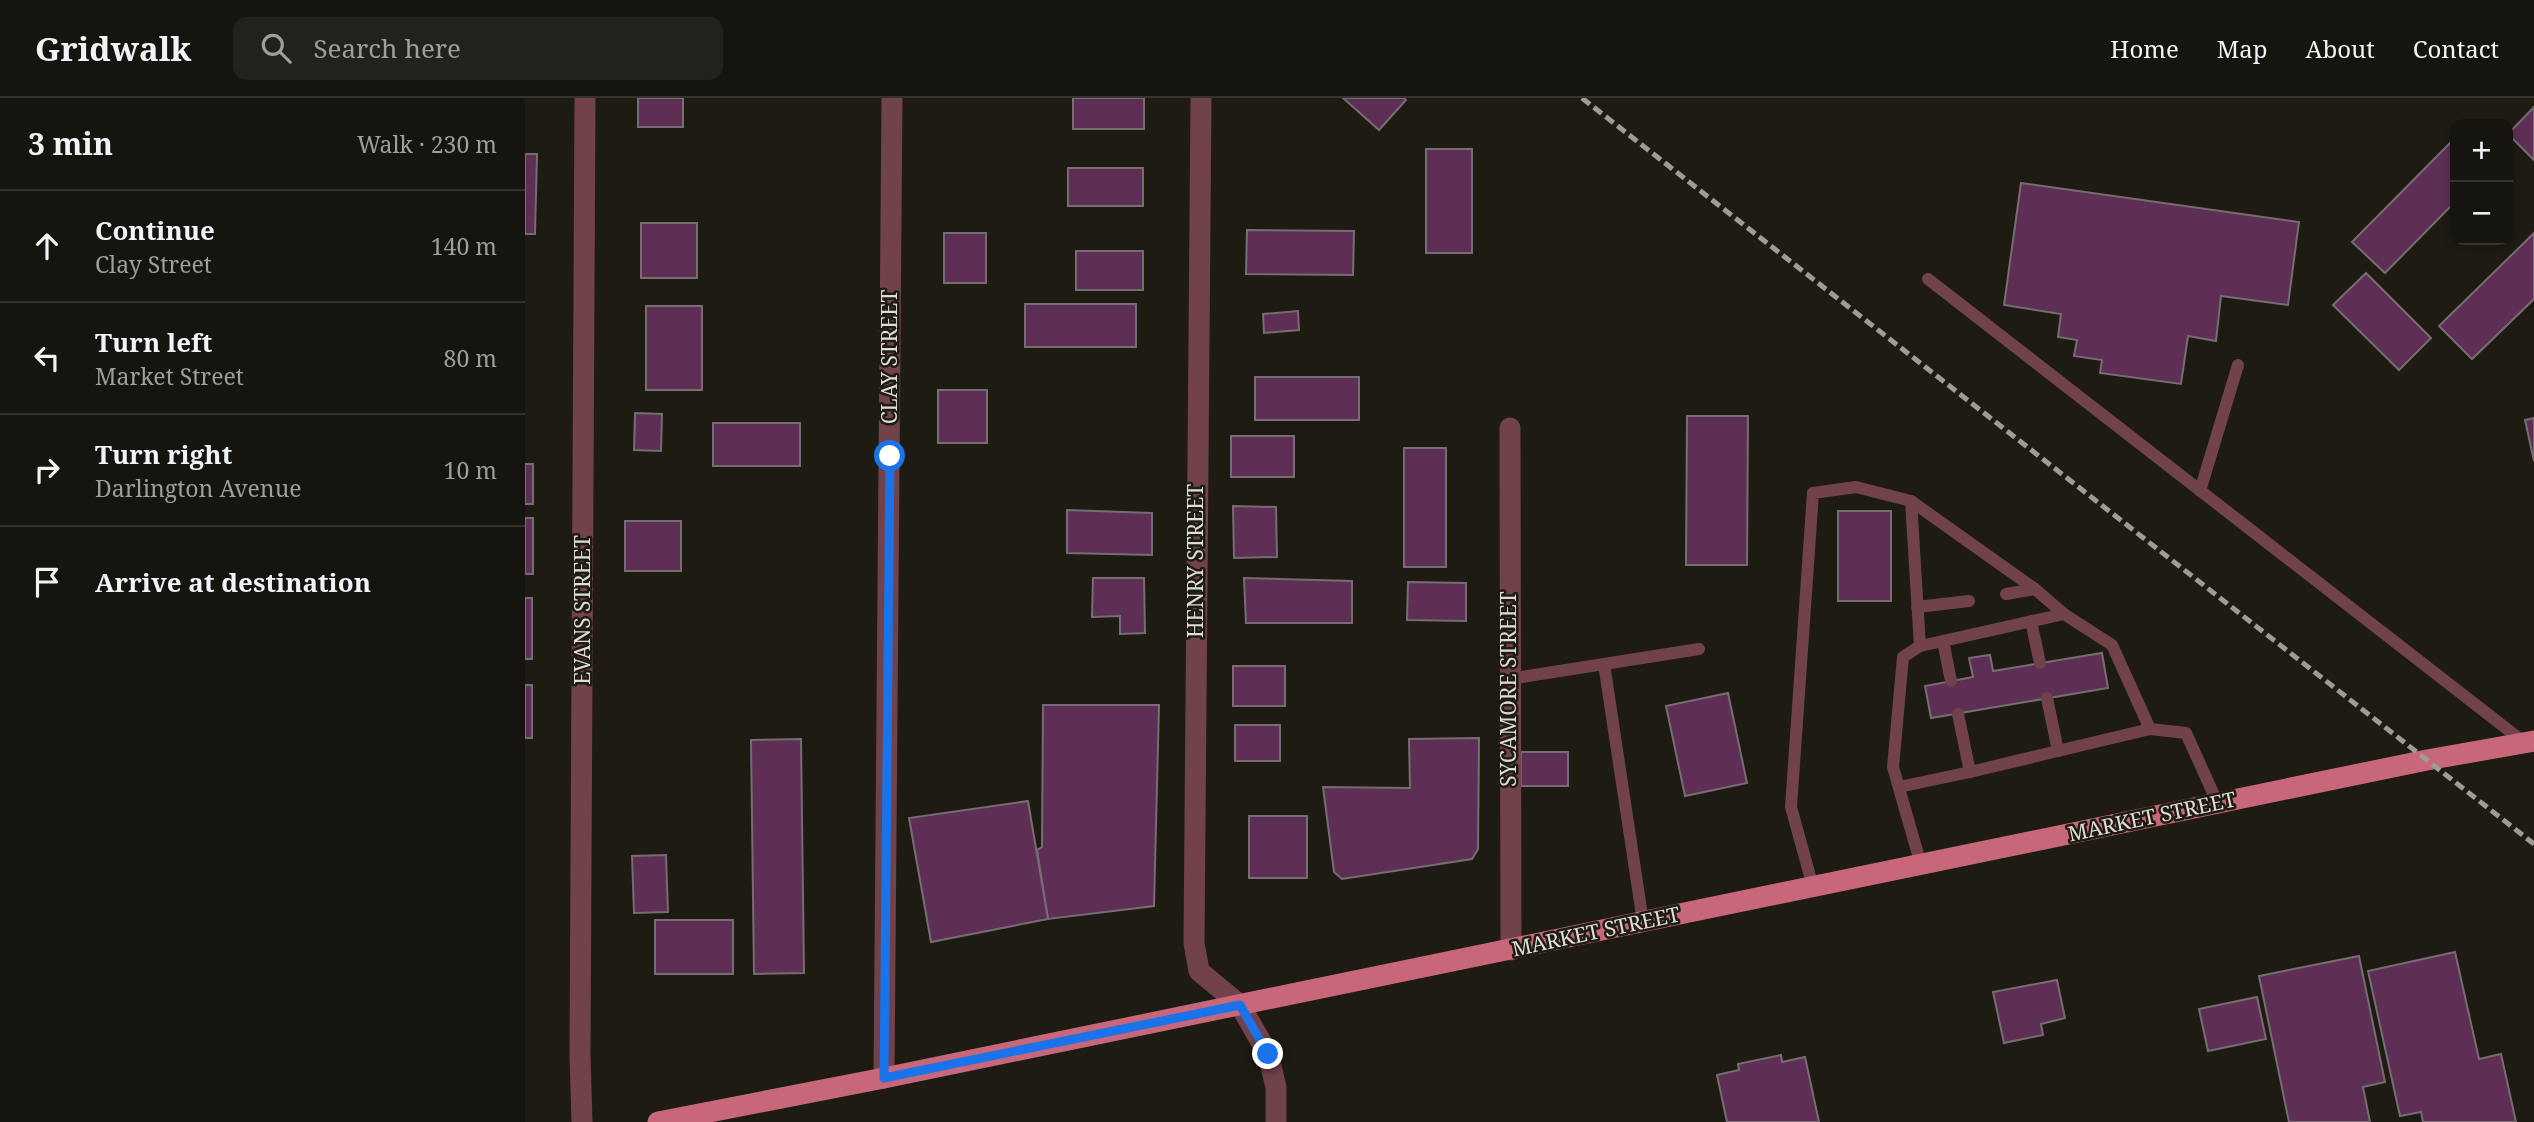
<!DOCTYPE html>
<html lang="en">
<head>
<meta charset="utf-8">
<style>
  :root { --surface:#16140e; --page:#23211c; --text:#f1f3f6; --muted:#9e9e9e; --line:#35332e }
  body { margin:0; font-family:"Noto Serif",serif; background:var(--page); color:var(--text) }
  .controls { position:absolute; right:21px; top:21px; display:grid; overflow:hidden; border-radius:14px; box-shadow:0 4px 10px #0003 }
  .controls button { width:63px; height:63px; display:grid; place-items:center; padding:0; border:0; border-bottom:2px solid var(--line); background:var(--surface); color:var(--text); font:35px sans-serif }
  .stop { position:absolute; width:21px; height:21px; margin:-16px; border:5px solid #1a73e8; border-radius:50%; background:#fff }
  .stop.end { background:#1a73e8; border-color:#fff; box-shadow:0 2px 7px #0008 }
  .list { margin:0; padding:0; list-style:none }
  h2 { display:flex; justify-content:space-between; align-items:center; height:91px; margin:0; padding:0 28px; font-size:30px }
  h2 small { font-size:23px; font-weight:400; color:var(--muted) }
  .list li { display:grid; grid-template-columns:46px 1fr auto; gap:21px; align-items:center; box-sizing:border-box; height:112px; padding:0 28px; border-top:2px solid var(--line) }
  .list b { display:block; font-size:26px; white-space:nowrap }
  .list p { margin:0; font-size:23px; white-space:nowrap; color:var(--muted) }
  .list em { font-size:23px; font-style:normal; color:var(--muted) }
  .icon { flex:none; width:38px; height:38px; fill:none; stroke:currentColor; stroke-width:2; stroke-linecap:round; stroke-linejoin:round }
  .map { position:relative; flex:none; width:2009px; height:1024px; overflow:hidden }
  header { display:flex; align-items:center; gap:42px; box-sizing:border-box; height:98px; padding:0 35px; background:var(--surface); border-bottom:2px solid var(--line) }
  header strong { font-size:33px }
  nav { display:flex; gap:38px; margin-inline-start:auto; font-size:24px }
  .search { width:490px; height:63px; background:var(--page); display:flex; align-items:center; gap:18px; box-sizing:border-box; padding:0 24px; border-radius:14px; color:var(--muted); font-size:26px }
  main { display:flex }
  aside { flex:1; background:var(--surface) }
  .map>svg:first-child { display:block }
</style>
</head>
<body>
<header>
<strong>Gridwalk</strong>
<div class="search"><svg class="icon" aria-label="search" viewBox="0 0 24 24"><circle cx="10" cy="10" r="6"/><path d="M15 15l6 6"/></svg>Search here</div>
<nav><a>Home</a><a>Map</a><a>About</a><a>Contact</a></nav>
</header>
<main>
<aside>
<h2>3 min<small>Walk · 230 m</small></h2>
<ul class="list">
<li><svg class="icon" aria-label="ahead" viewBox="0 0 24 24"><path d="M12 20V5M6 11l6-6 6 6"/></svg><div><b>Continue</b><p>Clay Street</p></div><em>140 m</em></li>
<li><svg class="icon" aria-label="left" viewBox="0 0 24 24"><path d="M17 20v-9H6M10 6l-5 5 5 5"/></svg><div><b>Turn left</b><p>Market Street</p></div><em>80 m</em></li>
<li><svg class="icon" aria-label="right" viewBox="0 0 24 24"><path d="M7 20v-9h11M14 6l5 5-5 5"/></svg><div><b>Turn right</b><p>Darlington Avenue</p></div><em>10 m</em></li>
<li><svg class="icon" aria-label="arrive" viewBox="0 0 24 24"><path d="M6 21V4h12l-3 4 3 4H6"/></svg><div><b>Arrive at destination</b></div></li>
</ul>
</aside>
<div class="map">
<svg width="2009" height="1024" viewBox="0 0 2009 1024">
  <rect width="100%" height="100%" fill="#1e1b12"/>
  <g fill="#5e2e54" stroke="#766c73" stroke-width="2">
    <rect x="113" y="0" width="45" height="29"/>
    <rect x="548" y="0" width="71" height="31"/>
    <path d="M 818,0 L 879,0 L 881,2 L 854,32 Z"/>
    <path d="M 2009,9 L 2009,62 L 1983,36 Z"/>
    <path d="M 1930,40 L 1930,104 L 1860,175 L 1827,144 Z"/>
    <rect x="901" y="51" width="46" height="104"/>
    <path d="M 0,56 L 12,56 L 10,136 L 0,136 Z"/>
    <rect x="543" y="70" width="75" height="38"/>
    <path d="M 1496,85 L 1774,124 L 1763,207 L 1696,198 L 1691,243 L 1663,238 L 1656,286 L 1575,275 L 1577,262 L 1549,258 L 1552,242 L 1533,239 L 1536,216 L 1479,207 Z"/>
    <rect x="116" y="125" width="56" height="55"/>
    <path d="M 722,132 L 829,133 L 828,177 L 721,176 Z"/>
    <rect x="419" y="135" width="42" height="50"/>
    <path d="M 2009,135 L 2009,201 L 1947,261 L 1914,228 Z"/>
    <rect x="551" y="153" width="67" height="39"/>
    <path d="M 1841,175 L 1906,240 L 1874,272 L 1808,207 Z"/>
    <rect x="500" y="206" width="111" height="43"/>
    <rect x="121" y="208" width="56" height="84"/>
    <path d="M 773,213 L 774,232 L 739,235 L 738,216 Z"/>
    <rect x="730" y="279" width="104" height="43"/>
    <rect x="413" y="292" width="49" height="53"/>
    <path d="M 110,315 L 137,316 L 136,353 L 109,352 Z"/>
    <path d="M 1162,318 L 1223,318 L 1222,467 L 1161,467 Z"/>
    <path d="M 2009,320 L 2009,363 L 2000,322 Z"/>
    <rect x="188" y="325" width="87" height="43"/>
    <rect x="706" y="338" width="63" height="41"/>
    <rect x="879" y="350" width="42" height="119"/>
    <rect x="0" y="366" width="8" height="40"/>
    <path d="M 708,408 L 751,409 L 752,459 L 709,460 Z"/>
    <path d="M 542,412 L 627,415 L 627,457 L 542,455 Z"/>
    <rect x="1313" y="413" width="53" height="90"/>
    <rect x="0" y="420" width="8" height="56"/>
    <rect x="100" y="423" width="56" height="50"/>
    <path d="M 568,480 L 619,480 L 620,535 L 595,536 L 595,518 L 567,519 Z"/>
    <path d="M 719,480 L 827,483 L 827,525 L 721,525 Z"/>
    <path d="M 883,484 L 941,485 L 941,523 L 882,522 Z"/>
    <rect x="0" y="500" width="7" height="61"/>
    <path d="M 1577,555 L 1583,590 L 1406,620 L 1400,588 L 1448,579 L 1444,560 L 1465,557 L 1468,573 Z"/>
    <rect x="708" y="568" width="52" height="40"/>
    <rect x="0" y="587" width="7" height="53"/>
    <path d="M 1203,595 L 1222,685 L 1160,698 L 1141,608 Z"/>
    <path d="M 518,607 L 634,607 L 629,808 L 523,821 L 512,752 L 517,749 Z"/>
    <rect x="710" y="627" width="45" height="36"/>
    <path d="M 954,640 L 953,751 L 947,761 L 817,781 L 809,774 L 798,689 L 885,690 L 884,641 Z"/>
    <path d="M 276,641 L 279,875 L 229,876 L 226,642 Z"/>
    <rect x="996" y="654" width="47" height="34"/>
    <path d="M 503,703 L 523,821 L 406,844 L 384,720 Z"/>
    <rect x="724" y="718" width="58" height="62"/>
    <path d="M 141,757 L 143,814 L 109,815 L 107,758 Z"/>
    <rect x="130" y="822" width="78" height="54"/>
    <path d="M 1930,854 L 1954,961 L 1976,956 L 1991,1024 L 1898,1024 L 1896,1014 L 1875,1018 L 1843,873 Z"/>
    <path d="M 1834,858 L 1860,984 L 1838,989 L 1845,1024 L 1764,1024 L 1734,878 Z"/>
    <path d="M 1532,882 L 1540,920 L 1516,926 L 1518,937 L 1479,945 L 1468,894 Z"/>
    <path d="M 1732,899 L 1741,941 L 1683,953 L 1674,911 Z"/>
    <path d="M 1256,957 L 1257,964 L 1280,959 L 1294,1024 L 1202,1024 L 1192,977 L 1214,972 L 1213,966 Z"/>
  </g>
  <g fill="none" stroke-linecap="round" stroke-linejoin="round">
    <g stroke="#72424b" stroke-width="12">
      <path d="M 1403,181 L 2000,645"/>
      <path d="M 1675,393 L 1713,267"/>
      <path d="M 1386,403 L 1395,548"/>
      <path d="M 1481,496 L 1510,491"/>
      <path d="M 1392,509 L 1444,503"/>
      <path d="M 1506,523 L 1515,565"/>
      <path d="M 1079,566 L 1118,824"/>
      <path d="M 984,581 L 1174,551"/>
      <path d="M 1426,583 L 1418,543 L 1539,516"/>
      <path d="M 1522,600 L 1533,653"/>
      <path d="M 1433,616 L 1445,674 L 1625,631"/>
      <path d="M 1374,689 L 1445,674"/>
      <path d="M 1396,767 L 1368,669 L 1378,559 L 1395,548 L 1418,543"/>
      <path d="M 1288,789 L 1266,709 L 1288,395 L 1331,389 L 1386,403 L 1510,491 L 1539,516 L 1587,547 L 1625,631 L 1661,635 L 1693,706"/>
    </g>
    <g stroke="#72424b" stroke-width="21">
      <path d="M 676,0 L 669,845 L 674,873 L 715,907 L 743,956 L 751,989 L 751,1024"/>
      <path d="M 985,330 L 986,852"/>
      <path d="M 359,980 L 367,0"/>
      <path d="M 57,1024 L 55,957 L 60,0"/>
    </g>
    <path stroke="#c9677a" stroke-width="21" d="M 133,1024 L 359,980 L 1902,662 L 2009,643"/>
    <path stroke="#9e9c95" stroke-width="5" stroke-dasharray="10 5" stroke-linecap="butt" d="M 1057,0 L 2009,746"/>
  </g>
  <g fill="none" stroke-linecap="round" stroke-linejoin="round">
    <path stroke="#1a73e8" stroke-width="9" d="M 365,358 L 359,980 L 715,907 L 743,956"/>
  </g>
  <g text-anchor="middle" stroke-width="5" stroke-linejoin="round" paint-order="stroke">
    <g font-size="21" fill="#dedcd6" stroke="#1e1b12">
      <text transform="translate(365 259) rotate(-90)" y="7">CLAY STREET</text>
      <text transform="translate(671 463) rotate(-90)" y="7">HENRY STREET</text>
      <text transform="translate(58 512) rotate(-90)" y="7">EVANS STREET</text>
      <text transform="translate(984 591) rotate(-90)" y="7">SYCAMORE STREET</text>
      <text transform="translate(1627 719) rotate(-12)" y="7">MARKET STREET</text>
      <text transform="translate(1071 834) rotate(-12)" y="7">MARKET STREET</text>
    </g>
  </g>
</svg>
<div class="controls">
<button>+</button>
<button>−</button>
</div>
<div class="stop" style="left:365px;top:358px"></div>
<div class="stop end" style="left:743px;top:956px"></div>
</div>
</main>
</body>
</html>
